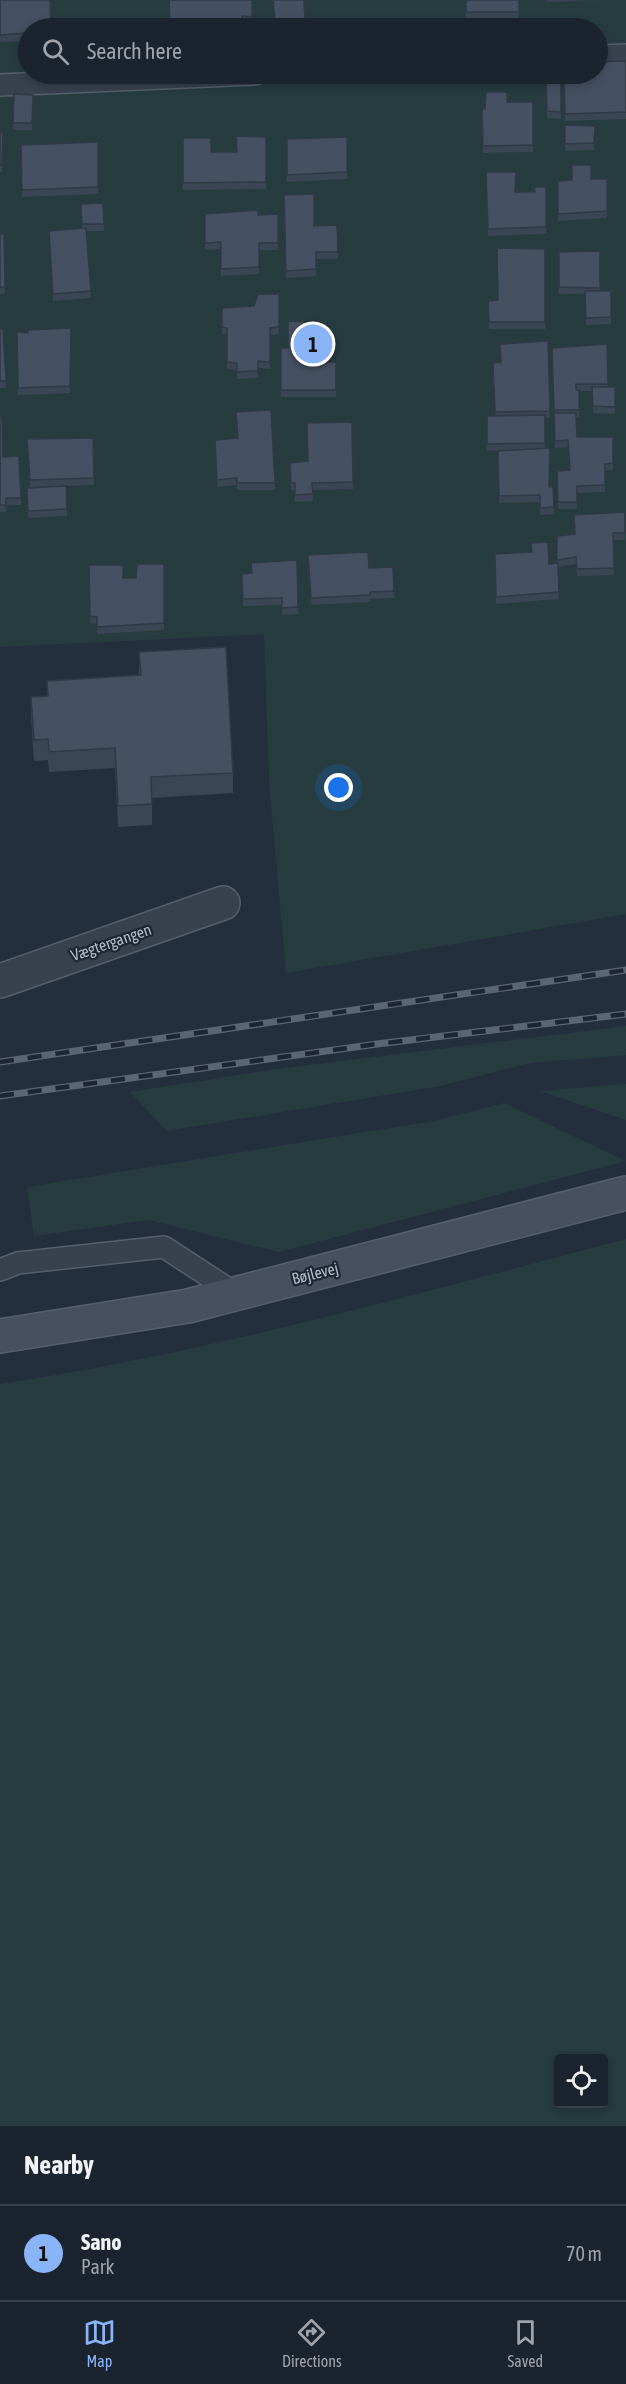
<!DOCTYPE html>
<html lang="en">
<head>
<meta charset="utf-8">
<style>
  :root { --surface:#1b232e; --page:#242b36; --text:#f1f3f6; --muted:#a0a4aa; --line:#39404a; --accent:#8ab4f8 }
  body { margin:0; font-family:"Asap Condensed",sans-serif; background:var(--page); color:var(--text) }
  .controls { position:absolute; right:18px; bottom:18px; display:grid; overflow:hidden; border-radius:6px; box-shadow:0 3px 9px #0003 }
  .controls button { width:54px; height:54px; display:grid; place-items:center; padding:0; border:0; border-bottom:2px solid var(--line); background:var(--surface); color:var(--text); font:30px sans-serif }
  .you { position:absolute; left:339px; top:788px; width:21px; height:21px; margin:-15px; border:4px solid #fff; border-radius:50%; background:#1a73e8; box-shadow:0 0 0 9px #1a73e833 }
  .badge { display:grid; place-items:center; width:39px; height:39px; border-radius:50%; background:var(--accent); color:#111; font-size:20px; font-weight:700 }
  .pin { position:absolute; translate:-50% -50%; border:3px solid #fff; box-shadow:0 2px 6px #0006 }
  .list { margin:0; padding:0; list-style:none }
  h2 { display:flex; justify-content:space-between; align-items:center; height:78px; margin:0; padding:0 24px; font-size:26px }
  h2 small { font-size:20px; font-weight:400; color:var(--muted) }
  .list li { display:grid; grid-template-columns:39px 1fr auto; gap:18px; align-items:center; box-sizing:border-box; height:96px; padding:0 24px; border-top:2px solid var(--line) }
  .list b { display:block; font-size:22px; white-space:nowrap }
  .list p { margin:0; font-size:20px; white-space:nowrap; color:var(--muted) }
  .list em { font-size:20px; font-style:normal; color:var(--muted) }
  .icon { flex:none; width:33px; height:33px; fill:none; stroke:currentColor; stroke-width:2; stroke-linecap:round; stroke-linejoin:round }
  .map { position:relative; flex:none; width:626px; height:2126px; overflow:hidden }
  .search { position:absolute; background:var(--surface); box-shadow:0 3px 9px #0003; left:18px; right:18px; top:18px; height:66px; display:flex; align-items:center; gap:15px; box-sizing:border-box; padding:0 21px; border-radius:33px; color:var(--muted); font-size:22px }
  .sheet { height:174px; background:var(--surface) }
  nav { display:flex; justify-content:space-around; align-items:center; box-sizing:border-box; height:84px; border-top:2px solid var(--line); background:var(--surface); font-size:16px; color:var(--muted) }
  nav a { display:grid; justify-items:center; gap:3px }
  nav .on { color:var(--accent) }
  .map>svg:first-child { display:block }
</style>
</head>
<body>
<div class="map">
<svg width="626" height="2126" viewBox="0 0 626 2126">
  <rect width="100%" height="100%" fill="#242f3e"/>
  <g fill="#263c3f" fill-rule="evenodd">
    <path d="M 0,0 L 626,0 L 626,914 L 286,973 L 269,784 L 264,634 L 0,647 ZM 28,28 L 598,28 L 598,74 L 28,74 Z"/>
    <path d="M 626,1026 L 626,1055 L 530,1063 L 440,1086 L 167,1131 L 130,1092 L 277,1069 Z"/>
    <path d="M 626,1084 L 626,1120 L 540,1091 Z"/>
    <path d="M 504,1103 L 626,1161 L 279,1252 L 148,1220 L 34,1236 L 27,1187 L 433,1121 Z"/>
    <path d="M 626,1239 L 626,2126 L 0,2126 L 0,1384 C 210,1352 420,1293 626,1239 ZM 558,2058 L 604,2058 L 604,2104 L 558,2104 Z"/>
  </g>
  <g fill="none" stroke-linecap="round" stroke-linejoin="round">
    <defs>
      <g id="lane">
        <path d="M 598,56 L 626,55"/>
        <path d="M 0,85 L 256,74"/>
        <path d="M 0,1270 L 18,1263 L 164,1247 L 236,1294"/>
      </g>
      <path id="street" d="M 0,981 L 223,903"/>
      <path id="secondary" d="M 0,1336 L 188,1306 L 626,1193"/>
    </defs>
    <use href="#lane" stroke="#565f6c" stroke-width="24"/>
    <use href="#street" stroke="#565f6c" stroke-width="36"/>
    <use href="#secondary" stroke="#565f6c" stroke-width="36"/>
    <use href="#lane" stroke="#38414e" stroke-width="21"/>
    <use href="#street" stroke="#38414e" stroke-width="33"/>
    <use href="#secondary" stroke="#465061" stroke-width="33"/>
    <defs>
      <g id="rail">
        <path d="M 0,1062 L 626,970"/>
        <path d="M 0,1096 L 377,1044 L 626,1014"/>
      </g>
    </defs>
    <use href="#rail" stroke="#5a6575" stroke-width="7"/>
    <use href="#rail" stroke="#1d2633" stroke-width="4.5" stroke-dasharray="14" stroke-linecap="butt"/>
  </g>
  <g fill="#3b4654">
    <path d="M 0,0 L 28,28 L 28,41 L 0,42 Z"/>
    <path d="M 169,0 L 252,0 L 252,24 L 242,23 L 242,28 L 170,28 Z"/>
    <path d="M 273,0 L 304,0 L 305,26 L 275,28 Z"/>
    <path d="M 465,0 L 519,0 L 519,19 L 466,19 Z"/>
    <path d="M 546,0 L 602,0 L 546,2 Z"/>
    <path d="M 626,61 L 626,119 L 565,121 L 563,74 Z"/>
    <path d="M 546,78 L 561,78 L 561,119 L 547,118 Z"/>
    <path d="M 14,94 L 33,95 L 32,130 L 13,130 Z"/>
    <path d="M 507,102 L 533,102 L 533,152 L 483,153 L 482,109 Z"/>
    <path d="M 565,125 L 595,133 L 594,150 L 565,151 Z"/>
    <path d="M 0,133 L 3,133 L 2,172 L 0,172 Z"/>
    <path d="M 266,137 L 266,189 L 183,190 L 183,138 L 211,152 L 236,152 Z"/>
    <path d="M 347,137 L 347,179 L 287,182 L 287,139 Z"/>
    <path d="M 98,142 L 98,194 L 22,197 L 21,145 Z"/>
    <path d="M 486,172 L 516,192 L 534,192 L 534,187 L 546,187 L 546,234 L 488,236 Z"/>
    <path d="M 607,179 L 607,218 L 558,221 L 558,181 Z"/>
    <path d="M 284,195 L 314,226 L 337,225 L 338,259 L 316,259 L 316,276 L 286,278 Z"/>
    <path d="M 103,203 L 104,231 L 87,231 L 91,298 L 53,301 L 49,231 L 82,228 L 81,204 Z"/>
    <path d="M 205,214 L 258,215 L 278,214 L 278,250 L 259,250 L 259,274 L 221,276 L 221,249 L 205,250 Z"/>
    <path d="M 0,234 L 4,234 L 5,294 L 0,294 Z"/>
    <path d="M 545,249 L 545,329 L 489,329 L 488,301 L 498,300 Z"/>
    <path d="M 600,251 L 600,291 L 611,291 L 611,324 L 586,325 L 585,294 L 559,294 L 559,252 Z"/>
    <path d="M 279,294 L 279,334 L 270,335 L 270,369 L 258,368 L 258,378 L 237,379 L 237,370 L 227,369 L 227,335 L 222,334 L 222,308 L 254,306 Z"/>
    <path d="M 0,322 L 0,329 L 3,328 L 6,388 L 0,388 Z"/>
    <path d="M 71,328 L 70,393 L 18,395 L 17,332 L 28,333 Z"/>
    <path d="M 548,341 L 550,418 L 545,418 L 545,449 L 550,487 L 553,487 L 554,514 L 540,515 L 540,502 L 499,503 L 498,451 L 508,450 L 487,451 L 487,416 L 495,416 L 493,363 L 501,362 Z"/>
    <path d="M 607,344 L 608,387 L 615,387 L 615,414 L 593,413 L 592,391 L 579,391 L 579,417 L 577,417 L 577,437 L 613,437 L 613,470 L 605,471 L 605,492 L 577,493 L 577,509 L 558,509 L 557,471 L 569,470 L 568,447 L 555,448 L 552,348 Z"/>
    <path d="M 281,348 L 315,362 L 336,362 L 336,397 L 281,397 Z"/>
    <path d="M 236,412 L 275,483 L 275,490 L 237,490 L 237,485 L 217,487 L 215,440 L 237,438 Z"/>
    <path d="M 0,416 L 3,457 L 21,498 L 21,505 L 6,505 L 6,512 L 0,512 Z"/>
    <path d="M 352,422 L 353,489 L 313,490 L 313,501 L 295,502 L 295,490 L 291,490 L 290,463 L 308,461 Z"/>
    <path d="M 93,438 L 94,485 L 66,486 L 67,516 L 28,518 L 27,488 L 60,486 L 30,487 L 27,439 Z"/>
    <path d="M 625,512 L 625,540 L 613,540 L 614,575 L 577,576 L 576,564 L 558,567 L 559,599 L 496,604 L 495,554 L 531,552 L 531,543 L 549,564 L 557,563 L 557,536 L 574,534 Z"/>
    <path d="M 297,560 L 298,614 L 282,615 L 282,605 L 243,606 L 242,574 L 252,573 Z"/>
    <path d="M 308,562 L 369,568 L 393,567 L 394,598 L 370,599 L 370,602 L 311,605 Z"/>
    <path d="M 164,564 L 164,630 L 97,634 L 97,624 L 90,623 L 89,565 L 123,578 L 136,578 Z"/>
    <path d="M 139,652 L 233,773 L 233,793 L 152,798 L 152,825 L 118,827 L 115,768 L 49,772 L 48,760 L 34,761 L 31,717 L 31,697 L 47,696 L 47,681 L 139,675 Z"/>
  </g>
  <g fill="#455162" stroke="#303945" stroke-width="1.5">
    <path d="M 0,0 L 50,0 L 51,28 L 28,28 L 28,33 L 0,35 Z"/>
    <path d="M 169,0 L 252,0 L 252,17 L 242,16 L 242,22 L 170,25 Z"/>
    <path d="M 273,0 L 304,0 L 305,19 L 275,21 Z"/>
    <rect x="466" y="0" width="53" height="12"/>
    <path d="M 626,61 L 626,112 L 565,114 L 564,74 L 597,74 L 597,62 Z"/>
    <path d="M 546,78 L 561,78 L 561,112 L 547,111 Z"/>
    <path d="M 486,92 L 507,92 L 507,102 L 533,102 L 533,145 L 483,146 L 482,109 L 485,109 Z"/>
    <path d="M 14,94 L 33,95 L 32,123 L 13,123 Z"/>
    <path d="M 565,125 L 595,126 L 594,143 L 565,144 Z"/>
    <path d="M 0,133 L 3,133 L 2,165 L 0,165 Z"/>
    <path d="M 236,136 L 266,137 L 266,182 L 183,183 L 183,138 L 211,138 L 211,152 L 237,152 Z"/>
    <path d="M 347,137 L 347,172 L 287,175 L 287,139 Z"/>
    <path d="M 98,142 L 98,187 L 22,190 L 21,145 Z"/>
    <path d="M 572,165 L 591,165 L 591,179 L 607,179 L 607,211 L 558,214 L 558,181 L 572,180 Z"/>
    <path d="M 486,172 L 516,172 L 515,192 L 535,192 L 534,187 L 546,187 L 546,227 L 488,229 Z"/>
    <path d="M 314,194 L 314,226 L 337,225 L 338,252 L 316,252 L 316,269 L 286,271 L 284,195 Z"/>
    <path d="M 103,203 L 104,224 L 82,224 L 81,204 Z"/>
    <path d="M 258,210 L 258,215 L 278,214 L 278,243 L 259,243 L 259,267 L 221,269 L 221,242 L 205,243 L 205,214 Z"/>
    <path d="M 86,228 L 91,291 L 53,294 L 49,231 Z"/>
    <path d="M 0,234 L 4,234 L 5,287 L 0,287 Z"/>
    <path d="M 497,248 L 545,249 L 545,322 L 489,322 L 488,301 L 498,300 Z"/>
    <path d="M 600,251 L 600,288 L 559,287 L 559,252 Z"/>
    <path d="M 585,291 L 611,291 L 611,317 L 586,318 Z"/>
    <path d="M 258,294 L 279,294 L 279,327 L 270,328 L 270,362 L 258,361 L 258,371 L 237,372 L 237,363 L 227,362 L 227,328 L 222,327 L 222,308 L 254,306 Z"/>
    <path d="M 288,321 L 315,322 L 315,362 L 336,362 L 336,390 L 281,390 L 281,348 L 288,348 Z"/>
    <path d="M 0,322 L 0,329 L 3,328 L 6,381 L 0,381 Z"/>
    <path d="M 71,328 L 70,386 L 18,388 L 17,332 L 28,333 L 28,330 Z"/>
    <path d="M 548,341 L 550,411 L 495,412 L 493,363 L 501,362 L 500,344 Z"/>
    <path d="M 607,344 L 608,384 L 576,384 L 576,390 L 579,390 L 579,410 L 554,410 L 552,348 Z"/>
    <path d="M 592,387 L 615,387 L 615,407 L 593,406 Z"/>
    <path d="M 271,410 L 275,483 L 237,483 L 237,478 L 217,480 L 215,440 L 238,438 L 236,412 Z"/>
    <path d="M 554,413 L 576,413 L 577,437 L 613,437 L 613,463 L 605,464 L 605,485 L 577,486 L 577,502 L 558,502 L 557,471 L 570,470 L 568,440 L 555,441 Z"/>
    <path d="M 545,415 L 545,443 L 487,444 L 487,416 Z"/>
    <path d="M 0,416 L 2,416 L 3,457 L 19,456 L 21,498 L 6,498 L 6,505 L 0,505 Z"/>
    <path d="M 352,422 L 353,482 L 312,483 L 313,494 L 295,495 L 295,483 L 291,483 L 290,463 L 308,461 L 307,423 Z"/>
    <path d="M 93,438 L 94,478 L 30,480 L 27,439 Z"/>
    <path d="M 550,448 L 549,487 L 553,487 L 554,507 L 540,508 L 540,495 L 499,496 L 498,451 Z"/>
    <path d="M 66,486 L 67,509 L 28,511 L 27,488 Z"/>
    <path d="M 625,512 L 625,533 L 613,533 L 614,568 L 577,569 L 576,557 L 557,560 L 557,536 L 575,534 L 574,515 Z"/>
    <path d="M 548,542 L 549,564 L 558,563 L 559,592 L 496,597 L 495,554 L 532,552 L 531,543 Z"/>
    <path d="M 368,552 L 369,568 L 393,567 L 394,591 L 370,592 L 370,595 L 311,598 L 308,555 Z"/>
    <path d="M 297,560 L 298,607 L 282,608 L 282,598 L 243,599 L 242,574 L 252,573 L 251,563 Z"/>
    <path d="M 137,564 L 164,564 L 164,623 L 97,627 L 97,617 L 90,616 L 89,565 L 123,565 L 123,578 L 136,578 Z"/>
    <path d="M 226,647 L 233,773 L 151,777 L 152,804 L 118,806 L 115,748 L 49,752 L 48,739 L 34,740 L 31,697 L 48,696 L 47,681 L 141,675 L 139,652 Z"/>
  </g>
  <g text-anchor="middle" stroke-width="4.5" stroke-linejoin="round" paint-order="stroke">
    <g font-size="16" fill="#b4bcc9" stroke="#1d2633">
      <text transform="translate(111 942) rotate(-19)" y="6">Vægtergangen</text>
      <text transform="translate(315 1273) rotate(-14)" y="6">Bøjlevej</text>
    </g>
  </g>
</svg>
<div class="controls">
<button><svg class="icon" aria-label="locate" viewBox="0 0 24 24"><circle cx="12" cy="12" r="6"/><path d="M12 2v4M12 18v4M2 12h4M18 12h4"/></svg></button>
</div>
<div class="you"></div>
<div class="pin badge" style="left:313px;top:344px">1</div>
<div class="search"><svg class="icon" aria-label="search" viewBox="0 0 24 24"><circle cx="10" cy="10" r="6"/><path d="M15 15l6 6"/></svg>Search here</div>
</div>
<section class="sheet">
<h2>Nearby<small></small></h2>
<ul class="list">
<li><span class="badge">1</span><div><b>Sano</b><p>Park</p></div><em>70 m</em></li>
</ul>
</section>
<nav>
<a class="on"><svg class="icon" aria-label="map" viewBox="0 0 24 24"><path d="M3 6l6-2 6 2 6-2v14l-6 2-6-2-6 2zM9 4v14M15 6v14"/></svg>Map</a>
<a><svg class="icon" aria-label="directions" viewBox="0 0 24 24"><path d="M12 3l9 9-9 9-9-9zM9 14v-3h6M13 9l2 2-2 2"/></svg>Directions</a>
<a><svg class="icon" aria-label="saved" viewBox="0 0 24 24"><path d="M7 4h10v16l-5-4-5 4z"/></svg>Saved</a>
</nav>
</body>
</html>
